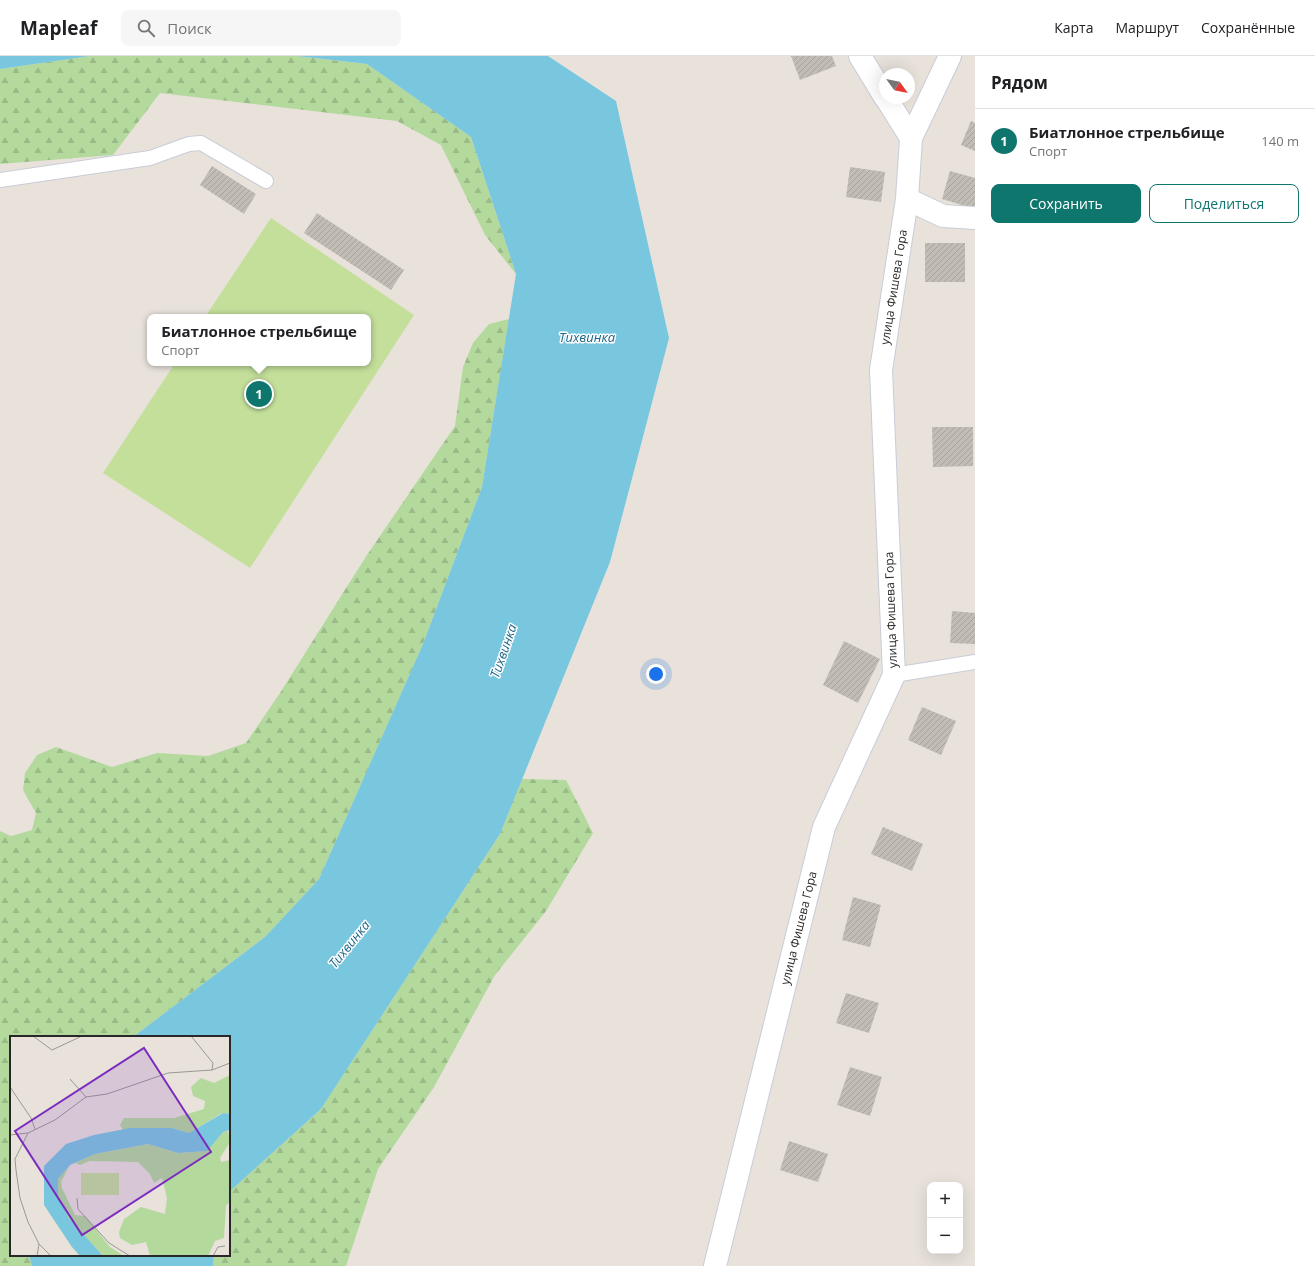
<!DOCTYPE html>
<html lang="ru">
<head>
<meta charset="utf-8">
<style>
  :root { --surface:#fff; --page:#f6f6f6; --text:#202124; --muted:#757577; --line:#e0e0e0; --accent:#0f766e }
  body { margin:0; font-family:"Open Sans",sans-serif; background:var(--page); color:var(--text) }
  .controls { position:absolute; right:12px; bottom:12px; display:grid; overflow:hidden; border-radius:8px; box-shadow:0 4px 16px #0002 }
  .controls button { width:36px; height:36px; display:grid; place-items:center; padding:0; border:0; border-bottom:1px solid var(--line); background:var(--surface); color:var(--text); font:20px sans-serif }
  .compass { position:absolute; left:879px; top:12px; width:36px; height:36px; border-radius:50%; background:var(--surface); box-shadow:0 4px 16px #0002; rotate:123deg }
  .you { position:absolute; left:656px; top:618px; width:14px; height:14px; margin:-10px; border:3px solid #fff; border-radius:50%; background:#1a73e8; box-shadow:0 0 0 6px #1a73e833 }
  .badge { display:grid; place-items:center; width:26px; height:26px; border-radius:50%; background:var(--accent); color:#fff; font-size:13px; font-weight:700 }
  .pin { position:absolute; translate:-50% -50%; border:2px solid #fff; box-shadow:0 1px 4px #0006 }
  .popup { position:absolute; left:147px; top:258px; width:224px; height:52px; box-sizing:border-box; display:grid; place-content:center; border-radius:8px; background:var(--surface); filter:drop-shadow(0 1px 3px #0005); font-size:13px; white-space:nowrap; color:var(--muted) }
  .popup b { font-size:15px; color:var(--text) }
  .popup::after { content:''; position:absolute; left:50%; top:100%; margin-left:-8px; border:8px solid transparent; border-top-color:var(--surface) }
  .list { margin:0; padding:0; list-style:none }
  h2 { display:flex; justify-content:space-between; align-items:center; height:52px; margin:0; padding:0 16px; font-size:17px }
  h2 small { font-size:13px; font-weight:400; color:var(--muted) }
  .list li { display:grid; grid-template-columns:26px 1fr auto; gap:12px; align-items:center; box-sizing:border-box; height:64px; padding:0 16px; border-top:1px solid var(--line) }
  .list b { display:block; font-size:15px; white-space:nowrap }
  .list p { margin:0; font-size:13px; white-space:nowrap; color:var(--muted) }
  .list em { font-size:13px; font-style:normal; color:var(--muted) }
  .actions { display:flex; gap:8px; padding:12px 16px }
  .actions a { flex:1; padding:9px 0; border:1px solid var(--accent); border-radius:8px; text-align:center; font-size:14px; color:var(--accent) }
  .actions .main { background:var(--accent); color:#fff }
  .icon { flex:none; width:22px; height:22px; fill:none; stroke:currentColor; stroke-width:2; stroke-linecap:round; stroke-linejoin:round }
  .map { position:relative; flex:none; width:975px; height:1210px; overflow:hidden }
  header { display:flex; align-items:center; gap:24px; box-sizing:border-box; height:56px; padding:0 20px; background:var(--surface); border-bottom:1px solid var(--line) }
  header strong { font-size:19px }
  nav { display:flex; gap:22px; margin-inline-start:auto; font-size:14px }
  .search { width:280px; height:36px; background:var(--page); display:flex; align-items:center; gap:10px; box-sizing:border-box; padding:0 14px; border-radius:8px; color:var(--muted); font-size:15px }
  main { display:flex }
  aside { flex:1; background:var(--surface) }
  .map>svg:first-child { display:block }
</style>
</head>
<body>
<header>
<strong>Mapleaf</strong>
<div class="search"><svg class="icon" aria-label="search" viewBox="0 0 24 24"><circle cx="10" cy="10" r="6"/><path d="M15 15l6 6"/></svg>Поиск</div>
<nav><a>Карта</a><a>Маршрут</a><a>Сохранённые</a></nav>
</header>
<main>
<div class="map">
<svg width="975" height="1210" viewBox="0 0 975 1210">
  <defs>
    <pattern id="forest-firs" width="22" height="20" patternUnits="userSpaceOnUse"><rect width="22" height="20" fill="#b3d99d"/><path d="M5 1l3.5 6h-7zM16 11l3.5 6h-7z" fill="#9aba87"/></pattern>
    <pattern id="building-hatch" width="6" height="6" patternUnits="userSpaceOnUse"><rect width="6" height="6" fill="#c1bdb6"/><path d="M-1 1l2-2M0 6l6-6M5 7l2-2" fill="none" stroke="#a6a29c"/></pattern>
  </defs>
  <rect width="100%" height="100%" fill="#e8e2db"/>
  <g fill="url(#forest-firs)">
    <path d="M 90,0 L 297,0 L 367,8 L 471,81 L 516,218 L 485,179 L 441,89 L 397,65 L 160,37 L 113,99 L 0,108 L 0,13 Z"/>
    <path d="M 509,263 L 482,431 L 423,588 L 319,823 L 265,881 L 133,981 L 11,981 L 11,1199 L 29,1199 L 32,1210 L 0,1210 L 0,775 L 11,780 L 32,774 L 36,757 L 23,734 L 25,717 L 37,699 L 56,691 L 112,711 L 157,697 L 208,700 L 246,687 L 280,637 L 365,502 L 455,370 L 463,311 L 473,287 L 489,268 Z"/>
    <path d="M 522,723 L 566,724 L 593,777 L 546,855 L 495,919 L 434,1031 L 378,1113 L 346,1210 L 213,1210 L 214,1199 L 229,1199 L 229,1136 L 321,1053 L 500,778 Z"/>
  </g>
  <path fill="#c3df9a" d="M 271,162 L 414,259 L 250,512 L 103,417 L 175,307 L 368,307 L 368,261 L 205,261 Z"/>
  <g fill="#79c6df">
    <path d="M 0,0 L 90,0 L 0,13 Z"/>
    <path d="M 297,0 L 548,0 L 616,45 L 669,282 L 610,506 L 500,778 L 321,1053 L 229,1136 L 229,981 L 133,981 L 265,881 L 319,823 L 423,588 L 482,431 L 516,218 L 471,81 L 367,8 Z"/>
    <path d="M 29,1199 L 214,1199 L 213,1210 L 32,1210 Z"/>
  </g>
  <g fill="url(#building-hatch)">
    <path d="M 791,0 L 832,0 L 836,10 L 800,24 Z"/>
    <path d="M 971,65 L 975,67 L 975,95 L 961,89 Z"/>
    <path d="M 212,110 L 256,138 L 244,158 L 200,129 Z"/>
    <path d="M 850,111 L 885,116 L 881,146 L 846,141 Z"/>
    <path d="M 950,115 L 975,122 L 975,153 L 942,143 Z"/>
    <path d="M 317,157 L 404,214 L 391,234 L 304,177 Z"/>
    <rect x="925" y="187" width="40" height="39"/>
    <path d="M 932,371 L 973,371 L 973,410 L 933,411 Z"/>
    <path d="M 952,555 L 975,557 L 975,588 L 950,587 Z"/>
    <path d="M 844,585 L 880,603 L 858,647 L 823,629 Z"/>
    <path d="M 922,651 L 956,665 L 941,699 L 908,684 Z"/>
    <path d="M 883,771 L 923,788 L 912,815 L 871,798 Z"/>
    <path d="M 853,841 L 881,849 L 870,891 L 842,884 Z"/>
    <path d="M 846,937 L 879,947 L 869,977 L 836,967 Z"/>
    <path d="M 850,1011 L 882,1021 L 870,1060 L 837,1049 Z"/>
    <path d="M 789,1085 L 828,1098 L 818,1126 L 780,1114 Z"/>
  </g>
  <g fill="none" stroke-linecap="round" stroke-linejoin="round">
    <defs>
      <g id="lane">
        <path d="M 0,124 L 150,102 L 189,88 L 201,87 L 266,125"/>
        <path d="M 894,619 L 975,606"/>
      </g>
      <g id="street">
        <path d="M 860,0 L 885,41"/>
        <path d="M 886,42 L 911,82"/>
        <path d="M 907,143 L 943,160 L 975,162"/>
        <path d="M 715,1210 L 824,771 L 894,619 L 881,314 L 907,143 L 911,82 L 950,0"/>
      </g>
    </defs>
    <use href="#lane" stroke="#c9ccd8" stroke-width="16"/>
    <use href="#street" stroke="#c9ccd8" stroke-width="24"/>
    <use href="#lane" stroke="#fff" stroke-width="14"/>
    <use href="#street" stroke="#fff" stroke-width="22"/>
  </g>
  <g text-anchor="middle" stroke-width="3" stroke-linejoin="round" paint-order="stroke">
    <g font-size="12" fill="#282828" stroke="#fff">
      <text transform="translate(894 231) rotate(-81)" y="4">улица Фишева Гора</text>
      <text transform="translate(891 554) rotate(-92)" y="4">улица Фишева Гора</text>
      <text transform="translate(799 872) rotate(-76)" y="4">улица Фишева Гора</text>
    </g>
    <g font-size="13" font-style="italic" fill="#1c6587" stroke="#fff">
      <text x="587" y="286">Тихвинка</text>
      <text transform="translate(503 595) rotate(-71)" y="5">Тихвинка</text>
      <text transform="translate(349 888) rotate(-51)" y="5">Тихвинка</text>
    </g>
  </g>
  <g transform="translate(10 980)">
    <rect width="220" height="220" fill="#e8e2db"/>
    <path d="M 220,39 L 220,78 L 212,77 L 179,97 L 162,92 L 113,94 L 110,89 L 114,82 L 164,82 L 194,73 L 195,65 L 183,60 L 181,51 L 191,42 L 204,47 ZM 218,95 L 220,106 L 210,122 L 211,126 L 220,124 L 220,165 L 216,170 L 214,202 L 205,205 L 198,220 L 140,220 L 136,206 L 122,209 L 110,202 L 109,196 L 114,183 L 131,171 L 155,178 L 157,162 L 152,142 L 144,147 L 140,138 L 128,126 L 80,125 L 70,129 L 65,127 L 85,118 L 138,108 L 168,117 L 196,115 L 213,96 ZM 60,129 L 51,146 L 52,152 L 65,179 L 75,180 L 100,211 L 114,220 L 92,219 L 58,181 L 48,159 L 48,143 Z" fill="#b3d99d"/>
    <path d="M 71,137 L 109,137 L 109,159 L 71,159 Z" fill="#c3df9a"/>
    <path d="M 213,77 L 220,78 L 220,94 L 213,96 L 197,115 L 168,117 L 138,108 L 85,118 L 60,129 L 48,143 L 48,159 L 58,181 L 93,220 L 70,220 L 62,211 L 34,169 L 34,130 L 56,108 L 84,99 L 120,92 L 162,92 L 179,97 Z" fill="#79c6df"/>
    <path fill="none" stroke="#9b9893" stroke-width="1" d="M 23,0 L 42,14 L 72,0M 181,0 L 203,27 L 202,34M 60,43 L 76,61M 0,51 L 21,82 L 25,93M 18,97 L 5,123 L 6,134 L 10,162 L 18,186 L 29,208 L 27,220M 0,99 L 18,97 L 45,84 L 76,61 L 97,58 L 158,37 L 202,34 L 220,27M 67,162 L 68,173 L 99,207 L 120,220M 29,208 L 40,219M 203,220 L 208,211 L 215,210"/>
    <path fill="#7b2cbf" fill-opacity="0.15" stroke="#7b2cbf" stroke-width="2" d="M 134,12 L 201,116 L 72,199 L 5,95 Z"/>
    <rect width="220" height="220" fill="none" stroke="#282828" stroke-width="2"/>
  </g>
</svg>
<div class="controls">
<button>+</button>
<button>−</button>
</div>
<svg class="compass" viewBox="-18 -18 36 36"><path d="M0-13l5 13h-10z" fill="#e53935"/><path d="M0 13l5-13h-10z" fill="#757577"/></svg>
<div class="you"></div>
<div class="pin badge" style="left:259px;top:338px">1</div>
<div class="popup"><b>Биатлонное стрельбище</b>Спорт</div>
</div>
<aside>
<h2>Рядом<small></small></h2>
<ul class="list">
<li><span class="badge">1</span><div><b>Биатлонное стрельбище</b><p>Спорт</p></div><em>140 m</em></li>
</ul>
<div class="actions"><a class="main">Сохранить</a><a>Поделиться</a></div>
</aside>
</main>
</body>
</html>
